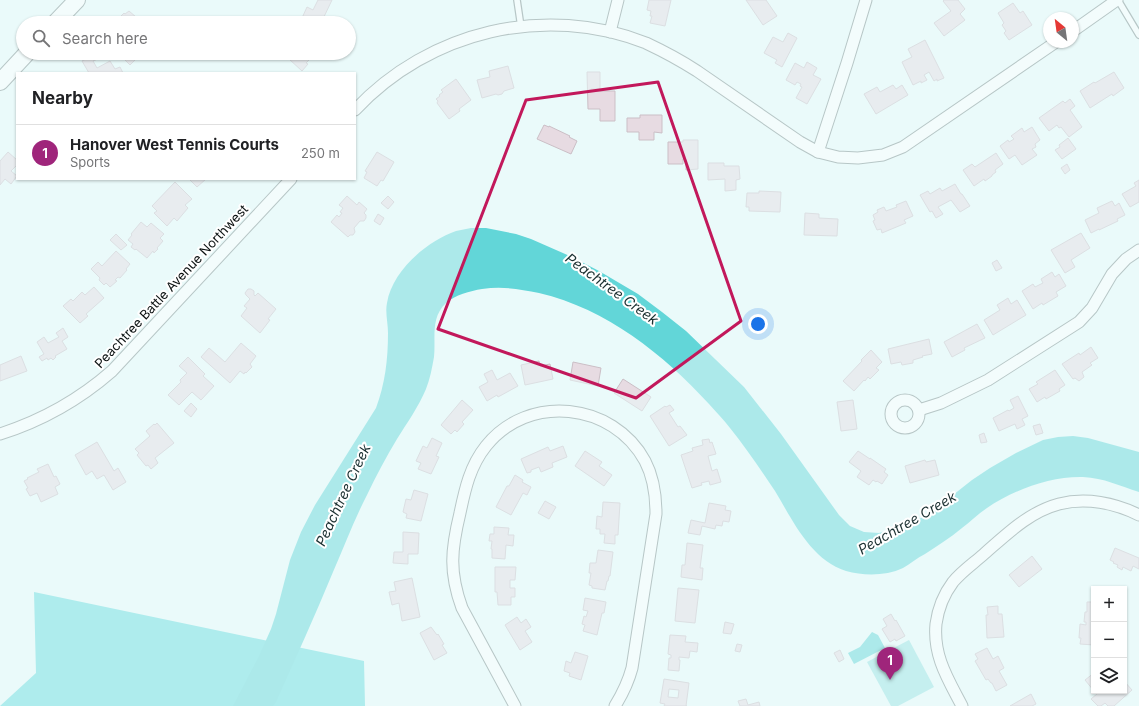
<!DOCTYPE html>
<html lang="en">
<head>
<meta charset="utf-8">
<style>
  :root { --surface:#fff; --page:#f2f2f2; --text:#202124; --muted:#757577; --line:#e0e0e0; --accent:#9f257b }
  body { margin:0; font-family:Inter,sans-serif; background:var(--page); color:var(--text) }
  .controls { position:absolute; right:12px; bottom:12px; display:grid; overflow:hidden; border-radius:0px; box-shadow:0 1px 3px #0004 }
  .controls button { width:36px; height:36px; display:grid; place-items:center; padding:0; border:0; border-bottom:1px solid var(--line); background:var(--surface); color:var(--text); font:20px sans-serif }
  .compass { position:absolute; left:1043px; top:12px; width:36px; height:36px; border-radius:50%; background:var(--surface); box-shadow:0 1px 3px #0004; rotate:331deg }
  .you { position:absolute; left:758px; top:324px; width:14px; height:14px; margin:-10px; border:3px solid #fff; border-radius:50%; background:#1a73e8; box-shadow:0 0 0 6px #1a73e833 }
  .badge { display:grid; place-items:center; width:26px; height:26px; border-radius:50%; background:var(--accent); color:#fff; font-size:13px; font-weight:700 }
  .pin { position:absolute; translate:-50% -33px; filter:drop-shadow(0 1px 2px #0008) }
  .pin::after { content:''; position:absolute; top:21px; width:14px; height:12px; background:inherit; clip-path:polygon(0 0,100% 0,50% 100%) }
  .list { margin:0; padding:0; list-style:none }
  h2 { display:flex; justify-content:space-between; align-items:center; height:52px; margin:0; padding:0 16px; font-size:17px }
  h2 small { font-size:13px; font-weight:400; color:var(--muted) }
  .list li { display:grid; grid-template-columns:26px 1fr auto; gap:12px; align-items:center; box-sizing:border-box; height:56px; padding:0 16px; border-top:1px solid var(--line) }
  .list b { display:block; font-size:15px; white-space:nowrap }
  .list p { margin:0; font-size:13px; white-space:nowrap; color:var(--muted) }
  .list em { font-size:13px; font-style:normal; color:var(--muted) }
  .icon { flex:none; width:22px; height:22px; fill:none; stroke:currentColor; stroke-width:2; stroke-linecap:round; stroke-linejoin:round }
  .map { position:relative; flex:none; width:1139px; height:706px; overflow:hidden }
  .search { position:absolute; background:var(--surface); box-shadow:0 1px 3px #0004; left:16px; top:16px; width:340px; height:44px; display:flex; align-items:center; gap:10px; box-sizing:border-box; padding:0 14px; border-radius:22px; color:var(--muted); font-size:15px }
  .panel { position:absolute; background:var(--surface); box-shadow:0 1px 3px #0004; left:16px; top:72px; width:340px; height:108px; border-radius:0px }
  .map>svg:first-child { display:block }
</style>
</head>
<body>
<div class="map">
<svg width="1139" height="706" viewBox="0 0 1139 706">
  <rect width="100%" height="100%" fill="#eafafa"/>
  <path fill="#99e3e3" d="M 909,640 L 934,687 L 898,706 L 891,706 L 867,662 Z"/>
  <path fill="#67dbdd" d="M 34,592 L 364,661 L 365,706 L 0,706 L 36,673 Z"/>
  <g fill="#62d6d8">
    <path d="M 471,228 L 486,228 L 516,234 L 531,239 L 572,257 L 599,271 L 638,294 L 662,312 L 686,331 L 744,387 L 781,434 L 839,515 L 850,526 L 864,532 L 879,533 L 908,524 L 921,518 L 934,510 L 972,480 L 990,468 L 1016,453 L 1043,440 L 1058,437 L 1073,436 L 1088,438 L 1139,452 L 1139,492 C 1120,486 1104,478 1083,477 C 1051,476 1013,490 987,508 C 978,514 970,522 962,528 C 950,538 937,546 925,554 C 917,558 910,564 903,568 C 886,576 864,576 846,571 C 811,560 793,521 775,491 C 761,470 746,448 730,428 C 724,420 716,412 709,404 C 663,354 607,309 539,293 C 520,289 502,286 482,289 C 470,291 455,295 446,303 C 430,318 436,338 434,357 C 432,368 430,379 426,389 C 419,406 407,423 397,439 C 386,457 376,476 367,495 C 354,520 344,547 333,572 C 315,616 295,659 276,702 L 273,706 L 233,706 L 259,656 L 271,629 L 276,614 L 290,560 L 301,532 L 315,505 L 376,408 C 385,384 388,360 388,333 C 388,323 385,312 387,303 C 392,271 427,241 456,231 C 461,230 466,229 471,228 Z"/>
    <path d="M 872,632 L 878,635 L 885,648 L 854,664 L 848,653 L 860,647 Z"/>
  </g>
  <g fill="#e7dbe2" stroke="#cbbfc6" fill-rule="evenodd">
    <path d="M 318,0 L 332,0 L 321,23 L 312,23 L 302,18 L 307,7 L 313,10 Z"/>
    <path d="M 649,0 L 671,0 L 665,26 L 650,23 L 652,16 L 650,16 L 651,11 L 647,10 Z"/>
    <path d="M 746,0 L 766,0 L 777,16 L 763,25 Z"/>
    <path d="M 944,0 L 958,0 L 965,9 L 960,14 L 965,20 L 944,36 L 934,23 L 951,11 L 943,1 Z"/>
    <path d="M 1013,3 L 1020,13 L 1023,11 L 1032,25 L 1009,40 L 1004,33 L 1006,31 L 1002,25 L 1004,23 L 998,13 Z"/>
    <path d="M 129,11 L 136,17 L 132,22 L 132,23 L 122,23 L 118,19 L 124,13 L 125,14 Z"/>
    <path d="M 788,33 L 797,38 L 782,67 L 775,63 L 777,60 L 764,53 L 773,37 L 783,42 Z"/>
    <path d="M 925,40 L 944,78 L 937,81 L 937,79 L 934,81 L 929,72 L 924,75 L 927,80 L 921,83 L 921,81 L 913,85 L 902,62 L 912,57 L 908,49 Z"/>
    <path d="M 97,53 L 100,58 L 93,61 L 97,68 L 110,61 L 115,69 L 120,67 L 123,73 L 89,73 L 82,61 Z"/>
    <path d="M 118,53 L 131,53 L 136,59 L 130,65 Z"/>
    <path d="M 295,53 L 313,53 L 312,55 L 313,56 L 306,63 L 308,64 L 302,71 L 289,59 Z"/>
    <path d="M 807,62 L 817,68 L 813,75 L 821,79 L 807,104 L 796,98 L 802,87 L 800,86 L 801,84 L 797,82 L 795,85 L 786,80 L 795,63 L 804,68 Z"/>
    <path d="M 508,66 L 514,88 L 504,91 L 502,94 L 498,95 L 496,94 L 482,98 L 477,80 L 490,77 L 489,71 Z"/>
    <path d="M 587,72 L 600,72 L 600,89 L 591,89 L 591,91 L 615,91 L 615,121 L 600,121 L 600,109 L 588,109 Z"/>
    <path d="M 1114,72 L 1124,88 L 1113,96 L 1112,94 L 1090,108 L 1080,91 L 1094,82 L 1095,83 Z"/>
    <path d="M 456,79 L 471,100 L 459,109 L 460,111 L 449,119 L 437,103 L 438,101 L 436,99 L 440,96 L 439,95 L 443,92 L 441,90 Z"/>
    <path d="M 893,85 L 896,89 L 902,85 L 908,95 L 876,114 L 864,94 L 877,87 L 880,92 Z"/>
    <path d="M 1070,99 L 1075,106 L 1070,110 L 1082,127 L 1069,137 L 1061,127 L 1059,128 L 1057,125 L 1049,131 L 1039,118 L 1063,101 L 1065,103 Z"/>
    <path d="M 640,115 L 662,115 L 662,133 L 654,132 L 654,140 L 639,140 L 639,132 L 627,132 L 627,118 L 640,118 Z"/>
    <path d="M 544,125 L 549,127 L 549,126 L 570,136 L 569,137 L 577,141 L 571,154 L 537,139 Z"/>
    <path d="M 1032,127 L 1040,140 L 1035,144 L 1036,147 L 1032,149 L 1037,155 L 1022,165 L 1015,155 L 1009,159 L 1000,146 L 1008,140 L 1009,142 L 1014,139 L 1011,136 L 1022,128 L 1024,132 Z"/>
    <path d="M 1068,138 L 1076,149 L 1062,159 L 1055,150 L 1060,147 L 1059,145 Z"/>
    <path d="M 683,140 L 698,140 L 698,169 L 686,170 L 686,159 L 683,159 L 683,164 L 668,164 L 668,142 L 683,142 Z"/>
    <path d="M 8,152 L 17,160 L 17,165 L 11,171 L 17,176 L 11,184 L 5,179 L 0,185 L 0,161 Z"/>
    <path d="M 377,152 L 394,162 L 383,181 L 381,180 L 377,186 L 364,178 L 367,172 L 365,171 Z"/>
    <path d="M 996,153 L 1003,164 L 995,170 L 996,172 L 992,175 L 992,176 L 985,181 L 984,179 L 974,186 L 963,170 L 972,164 L 975,167 Z"/>
    <path d="M 708,163 L 724,163 L 724,166 L 739,166 L 740,179 L 736,180 L 736,190 L 725,191 L 725,179 L 708,180 Z"/>
    <path d="M 1067,164 L 1070,170 L 1065,174 L 1061,168 Z"/>
    <path d="M 192,179 L 206,179 L 197,187 L 190,180 Z"/>
    <path d="M 1139,180 L 1139,202 L 1130,207 L 1122,194 L 1136,186 L 1134,183 Z"/>
    <path d="M 175,182 L 192,199 L 185,205 L 188,208 L 177,221 L 174,218 L 167,226 L 154,213 L 157,211 L 152,206 Z"/>
    <path d="M 955,184 L 961,194 L 962,194 L 970,206 L 960,212 L 951,200 L 938,207 L 943,214 L 936,218 L 932,211 L 930,212 L 920,195 L 928,191 L 930,194 L 940,188 L 942,191 Z"/>
    <path d="M 759,191 L 781,192 L 780,212 L 749,211 L 749,207 L 746,207 L 747,193 L 759,193 Z"/>
    <path d="M 347,196 L 357,205 L 359,202 L 367,209 L 364,213 L 366,215 L 366,218 L 364,221 L 360,221 L 354,228 L 355,232 L 353,235 L 350,235 L 348,237 L 331,222 L 337,215 L 339,217 L 342,213 L 340,212 L 343,208 L 339,205 Z"/>
    <path d="M 388,196 L 394,202 L 388,209 L 381,203 Z"/>
    <path d="M 906,201 L 913,216 L 904,220 L 906,223 L 882,233 L 881,229 L 877,230 L 873,221 L 875,220 L 873,215 L 878,212 L 877,210 L 884,207 L 886,211 L 897,207 L 896,205 Z"/>
    <path d="M 1112,201 L 1115,206 L 1119,203 L 1125,215 L 1117,219 L 1118,221 L 1099,230 L 1099,229 L 1091,233 L 1085,220 L 1099,213 L 1097,208 Z"/>
    <path d="M 805,213 L 819,214 L 819,218 L 838,219 L 837,236 L 804,235 Z"/>
    <path d="M 378,214 L 384,218 L 380,225 L 374,221 Z"/>
    <path d="M 141,222 L 147,227 L 151,223 L 164,234 L 160,238 L 163,241 L 157,248 L 158,249 L 154,253 L 153,251 L 147,258 L 136,249 L 135,250 L 131,247 L 133,244 L 128,240 L 132,235 L 131,234 Z"/>
    <path d="M 1081,233 L 1090,248 L 1071,260 L 1075,267 L 1065,273 L 1051,250 Z"/>
    <path d="M 116,234 L 127,245 L 121,250 L 110,240 Z"/>
    <path d="M 116,251 L 130,264 L 126,269 L 127,270 L 120,278 L 118,277 L 115,280 L 117,281 L 110,287 L 106,283 L 104,285 L 99,280 L 100,278 L 91,269 L 98,262 L 102,266 Z"/>
    <path d="M 997,260 L 1002,268 L 996,271 L 992,263 Z"/>
    <path d="M 1052,272 L 1055,277 L 1059,274 L 1066,286 L 1056,292 L 1058,296 L 1043,305 L 1042,303 L 1033,309 L 1022,291 L 1033,284 L 1035,287 L 1043,283 L 1041,279 Z"/>
    <path d="M 94,287 L 104,298 L 86,314 L 88,316 L 80,323 L 63,306 L 71,299 L 73,301 L 82,292 L 85,295 Z"/>
    <path d="M 248,289 L 251,289 L 254,291 L 254,295 L 255,296 L 258,293 L 276,309 L 268,319 L 270,320 L 260,333 L 241,316 L 247,308 L 244,306 L 250,299 L 246,295 L 245,293 Z"/>
    <path d="M 1008,298 L 1011,304 L 1017,300 L 1026,315 L 993,335 L 984,320 L 1000,310 L 997,305 Z"/>
    <path d="M 977,324 L 985,338 L 964,348 L 965,350 L 952,357 L 944,342 Z"/>
    <path d="M 63,328 L 68,337 L 62,341 L 67,349 L 55,356 L 56,357 L 53,360 L 51,358 L 48,360 L 47,358 L 42,361 L 39,357 L 44,354 L 37,342 L 44,337 L 48,343 L 59,337 L 56,333 Z"/>
    <path d="M 929,339 L 932,354 L 922,356 L 923,357 L 913,360 L 913,363 L 902,365 L 901,362 L 891,364 L 888,349 Z"/>
    <path d="M 241,343 L 256,356 L 250,364 L 252,367 L 246,373 L 245,372 L 244,374 L 240,371 L 230,383 L 201,357 L 209,348 L 225,362 Z"/>
    <path d="M 1091,347 L 1098,358 L 1090,363 L 1092,365 L 1082,372 L 1084,377 L 1079,381 L 1075,378 L 1073,379 L 1062,364 L 1079,353 L 1080,355 Z"/>
    <path d="M 871,350 L 882,362 L 876,368 L 879,370 L 870,379 L 868,377 L 865,381 L 864,380 L 854,391 L 843,381 L 862,361 L 861,360 Z"/>
    <path d="M 21,356 L 27,371 L 0,381 L 0,365 Z"/>
    <path d="M 188,357 L 205,374 L 203,376 L 214,386 L 201,400 L 192,392 L 179,405 L 168,395 L 181,382 L 180,380 L 187,373 L 179,366 Z"/>
    <path d="M 539,361 L 540,366 L 550,364 L 553,379 L 525,385 L 521,365 Z"/>
    <path d="M 573,362 L 601,368 L 598,386 L 570,380 Z"/>
    <path d="M 492,370 L 497,380 L 510,373 L 518,386 L 498,397 L 497,395 L 487,401 L 479,387 L 488,382 L 484,374 Z"/>
    <path d="M 1055,370 L 1065,385 L 1059,389 L 1060,391 L 1046,399 L 1045,397 L 1037,402 L 1029,389 L 1038,384 L 1036,382 Z"/>
    <path d="M 623,379 L 651,397 L 642,411 L 614,393 Z"/>
    <path d="M 1018,396 L 1028,416 L 1022,419 L 1025,425 L 1017,429 L 1015,424 L 999,431 L 993,418 L 1008,410 L 1009,411 L 1014,408 L 1010,400 Z"/>
    <path d="M 462,400 L 473,410 L 462,422 L 464,424 L 457,432 L 455,430 L 451,434 L 441,425 Z"/>
    <path d="M 853,400 L 857,429 L 841,431 L 837,402 Z"/>
    <path d="M 191,403 L 197,409 L 191,417 L 184,411 Z"/>
    <path d="M 670,405 L 674,410 L 669,413 L 678,427 L 680,426 L 687,435 L 669,446 L 650,416 L 665,406 L 666,407 Z"/>
    <path d="M 157,423 L 174,443 L 155,458 L 158,463 L 151,469 L 148,465 L 146,466 L 137,455 L 139,453 L 135,449 L 150,436 L 146,431 L 154,424 L 155,425 Z"/>
    <path d="M 1040,424 L 1043,433 L 1036,435 L 1033,426 Z"/>
    <path d="M 984,433 L 987,442 L 981,443 L 979,435 Z"/>
    <path d="M 432,438 L 442,443 L 436,456 L 439,457 L 431,474 L 418,469 L 421,463 L 416,461 L 423,446 L 427,448 Z"/>
    <path d="M 709,439 L 710,443 L 712,442 L 716,454 L 708,456 L 712,471 L 717,469 L 721,482 L 710,485 L 709,481 L 701,483 L 702,485 L 692,488 L 681,455 L 693,451 L 692,448 L 703,445 L 702,440 Z"/>
    <path d="M 97,442 L 114,471 L 118,468 L 126,482 L 113,490 L 104,475 L 97,479 L 92,471 L 86,475 L 75,455 Z"/>
    <path d="M 563,446 L 567,457 L 552,463 L 553,467 L 541,472 L 539,467 L 531,470 L 531,472 L 527,473 L 521,459 L 548,447 L 550,451 Z"/>
    <path d="M 585,451 L 602,462 L 599,466 L 612,475 L 604,486 L 575,466 Z"/>
    <path d="M 858,451 L 870,459 L 870,458 L 886,469 L 884,472 L 888,475 L 882,484 L 877,481 L 876,482 L 873,480 L 869,485 L 857,477 L 861,471 L 849,462 Z"/>
    <path d="M 925,460 L 926,462 L 935,460 L 939,475 L 910,483 L 905,466 Z"/>
    <path d="M 48,464 L 54,477 L 56,476 L 60,484 L 55,487 L 58,494 L 41,502 L 37,493 L 30,496 L 26,489 L 28,488 L 24,481 L 28,479 L 27,478 L 39,472 L 37,469 Z"/>
    <path d="M 515,475 L 523,480 L 522,482 L 531,487 L 527,495 L 523,493 L 511,515 L 496,507 L 507,486 L 509,486 Z"/>
    <path d="M 414,490 L 428,494 L 421,521 L 406,518 L 407,514 L 403,512 L 406,499 L 411,500 Z"/>
    <path d="M 545,501 L 556,507 L 549,519 L 538,513 Z"/>
    <path d="M 603,502 L 620,503 L 618,535 L 615,535 L 615,544 L 604,543 L 605,534 L 600,534 L 600,529 L 596,529 L 597,516 L 602,517 Z"/>
    <path d="M 709,503 L 726,506 L 725,510 L 731,511 L 729,522 L 723,521 L 722,526 L 716,525 L 715,529 L 702,526 L 700,535 L 688,533 L 691,520 L 705,523 Z"/>
    <path d="M 494,527 L 509,528 L 508,535 L 514,535 L 513,546 L 506,545 L 505,559 L 492,558 L 492,549 L 491,549 L 492,541 L 489,541 L 490,534 L 494,534 Z"/>
    <path d="M 403,532 L 419,533 L 418,554 L 408,554 L 408,564 L 393,563 L 394,552 L 403,552 Z"/>
    <path d="M 687,543 L 703,545 L 700,568 L 703,568 L 702,580 L 681,577 L 682,565 L 685,565 Z"/>
    <path d="M 1115,548 L 1139,558 L 1139,569 L 1133,566 L 1131,571 L 1123,567 L 1122,570 L 1117,567 L 1118,565 L 1113,563 L 1114,562 L 1110,560 Z"/>
    <path d="M 598,550 L 613,552 L 610,576 L 609,576 L 608,581 L 607,581 L 605,590 L 592,588 L 592,586 L 589,585 L 591,573 L 589,573 L 590,563 L 596,563 Z"/>
    <path d="M 1032,556 L 1042,569 L 1019,587 L 1009,575 Z"/>
    <path d="M 495,567 L 516,567 L 515,580 L 510,580 L 510,588 L 515,588 L 515,597 L 511,597 L 511,605 L 498,605 L 497,592 L 495,592 Z"/>
    <path d="M 412,578 L 420,617 L 402,621 L 399,603 L 392,605 L 389,592 L 396,591 L 394,582 Z"/>
    <path d="M 678,588 L 699,590 L 695,623 L 675,621 Z"/>
    <path d="M 585,598 L 606,602 L 604,613 L 602,613 L 597,635 L 583,631 L 585,625 L 582,624 L 584,616 L 586,617 L 588,611 L 583,610 Z"/>
    <path d="M 1087,602 L 1094,602 L 1094,645 L 1080,644 L 1081,638 L 1079,638 L 1080,624 L 1086,625 L 1086,622 L 1084,622 L 1085,612 L 1087,612 Z"/>
    <path d="M 998,606 L 998,614 L 1002,614 L 1004,637 L 987,638 L 986,615 L 988,615 L 987,607 Z"/>
    <path d="M 891,614 L 895,621 L 896,620 L 905,636 L 896,641 L 895,639 L 890,642 L 882,629 L 887,626 L 883,619 Z"/>
    <path d="M 517,617 L 521,623 L 526,619 L 531,627 L 525,631 L 532,642 L 520,650 L 505,625 Z"/>
    <path d="M 725,622 L 734,624 L 731,634 L 723,633 Z"/>
    <path d="M 431,627 L 437,635 L 438,634 L 444,644 L 442,645 L 447,653 L 434,660 L 420,633 Z"/>
    <path d="M 670,635 L 686,636 L 685,642 L 698,643 L 697,652 L 690,651 L 689,658 L 679,657 L 679,660 L 680,660 L 679,671 L 668,670 L 669,658 L 671,658 L 671,655 L 668,654 Z"/>
    <path d="M 737,644 L 742,645 L 740,652 L 735,651 Z"/>
    <path d="M 987,648 L 993,659 L 998,656 L 1004,668 L 999,671 L 1007,685 L 996,691 L 992,683 L 991,683 L 988,679 L 986,680 L 975,661 L 978,659 L 975,654 Z"/>
    <path d="M 840,650 L 844,659 L 839,662 L 834,653 Z"/>
    <path d="M 575,652 L 588,656 L 581,680 L 569,676 L 570,673 L 564,671 L 566,661 L 571,663 Z"/>
    <path d="M 1094,673 L 1094,691 L 1085,680 Z"/>
    <path d="M 664,679 L 689,683 L 686,706 L 687,706 L 664,706 L 665,704 L 660,703 ZM 669,689 L 679,690 L 678,698 L 668,697 Z"/>
    <path d="M 1124,681 L 1132,690 L 1114,706 L 1108,706 L 1105,703 L 1101,706 L 1098,706 L 1091,699 L 1097,694 L 1094,691 L 1124,691 Z"/>
    <path d="M 1031,694 L 1036,704 L 1032,706 L 1010,706 Z"/>
    <path d="M 746,699 L 748,705 L 759,702 L 760,706 L 740,706 L 738,701 Z"/>
  </g>
  <g fill="none" stroke-linecap="round" stroke-linejoin="round">
    <defs>
      <g id="lane">
        <path d="M 517,0 L 521,27"/>
        <path d="M 1118,0 L 1139,35"/>
      </g>
      <g id="street">
        <path d="M 1073,31 L 1117,0"/>
        <path d="M 610,32 L 618,0"/>
        <path d="M 355,110 C 429,31 545,3 646,43 C 663,51 680,60 697,71 L 800,142 L 818,152 L 838,157 L 858,158 L 883,155 L 903,147 L 1056,42"/>
        <path d="M 818,152 L 847,63 L 866,0"/>
        <circle cx="905" cy="414" r="14"/>
        <path d="M 919,410 L 941,403 L 988,380 L 1079,322 L 1092,308 L 1112,274 L 1126,259 L 1139,250"/>
        <path d="M 0,434 C 41,421 80,399 112,371 L 291,179"/>
        <path d="M 515,706 L 462,608 C 449,572 451,550 460,513 C 465,489 470,466 486,446 C 528,393 613,402 645,461 C 654,478 656,495 656,514 L 632,668 C 628,683 623,693 615,706"/>
        <path d="M 962,706 C 948,679 933,656 936,624 C 938,609 944,594 953,582 C 962,571 974,563 984,554 C 1007,534 1029,512 1059,504 C 1086,497 1115,503 1139,515"/>
      </g>
      <g id="secondary">
        <path d="M 55,23 L 77,0"/>
        <path d="M 0,82 L 27,53"/>
      </g>
    </defs>
    <use href="#lane" stroke="#7b8989" stroke-width="8"/>
    <use href="#street" stroke="#7b8989" stroke-width="13"/>
    <use href="#secondary" stroke="#7b8989" stroke-width="18"/>
    <use href="#lane" stroke="#fff" stroke-width="5.5"/>
    <use href="#street" stroke="#fff" stroke-width="11"/>
    <use href="#secondary" stroke="#fff" stroke-width="16"/>
  </g>
  <path d="M0 0H1139V706H0ZM 658,82 L 741,321 L 636,398 L 438,329 L 526,100 Z" fill="#eafafa" fill-opacity=".55" fill-rule="evenodd"/>
  <path fill="none" stroke="#c2185b" stroke-width="3" stroke-linejoin="round" d="M 658,82 L 741,321 L 636,398 L 438,329 L 526,100 Z"/>
  <g text-anchor="middle" stroke-width="4" stroke-linejoin="round" paint-order="stroke">
    <g font-size="13" fill="#0c1212" stroke="#fff">
      <text transform="translate(171 286) rotate(-47)" y="5">Peachtree Battle Avenue Northwest</text>
    </g>
    <g font-size="14" font-style="italic" fill="#1b3031" stroke="#fff">
      <text transform="translate(612 289) rotate(36)" y="5">Peachtree Creek</text>
      <text transform="translate(343 495) rotate(-65)" y="5">Peachtree Creek</text>
      <text transform="translate(907 523) rotate(-30)" y="5">Peachtree Creek</text>
    </g>
  </g>
</svg>
<div class="controls">
<button>+</button>
<button>−</button>
<button><svg class="icon" aria-label="layers" viewBox="0 0 24 24"><path d="M12 4l9 5-9 5-9-5zM3 14l9 5 9-5"/></svg></button>
</div>
<svg class="compass" viewBox="-18 -18 36 36"><path d="M0-13l5 13h-10z" fill="#e53935"/><path d="M0 13l5-13h-10z" fill="#757577"/></svg>
<div class="you"></div>
<div class="pin badge" style="left:890px;top:680px">1</div>
<div class="search"><svg class="icon" aria-label="search" viewBox="0 0 24 24"><circle cx="10" cy="10" r="6"/><path d="M15 15l6 6"/></svg>Search here</div>
<section class="panel">
<h2>Nearby<small></small></h2>
<ul class="list">
<li><span class="badge">1</span><div><b>Hanover West Tennis Courts</b><p>Sports</p></div><em>250 m</em></li>
</ul>
</section>
</div>
</body>
</html>
